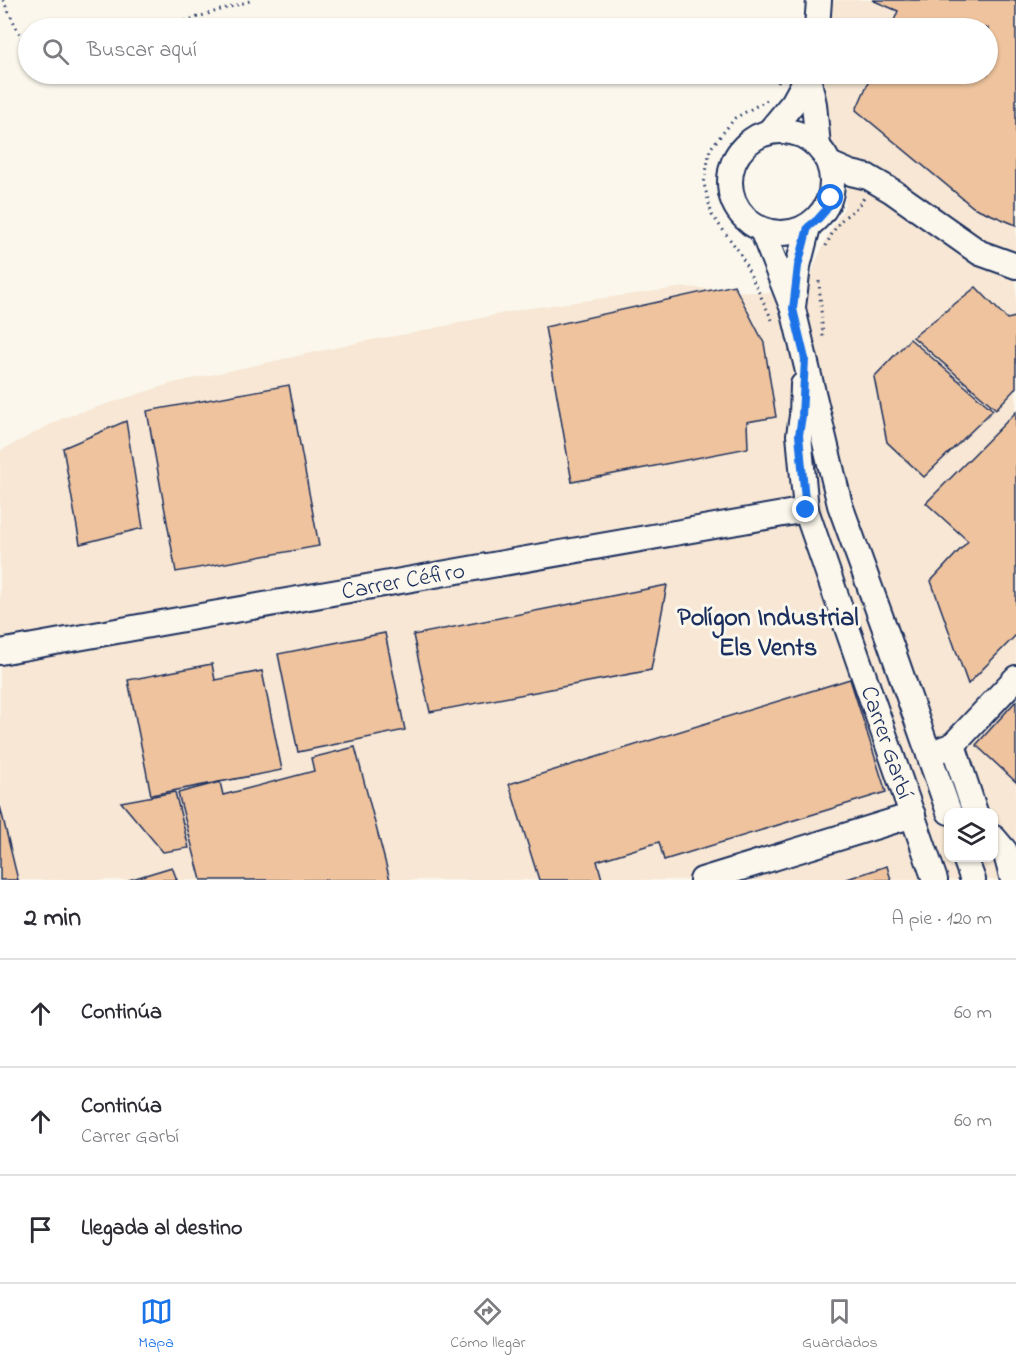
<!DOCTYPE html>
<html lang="es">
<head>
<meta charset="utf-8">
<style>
  :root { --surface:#fff; --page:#f7f7f7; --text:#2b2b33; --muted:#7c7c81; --line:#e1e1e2; --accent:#1a73e8 }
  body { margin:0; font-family:"Indie Flower",sans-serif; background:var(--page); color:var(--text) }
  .controls { position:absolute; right:18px; bottom:18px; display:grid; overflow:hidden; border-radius:12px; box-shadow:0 2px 4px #0004 }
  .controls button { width:54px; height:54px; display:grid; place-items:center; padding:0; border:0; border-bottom:2px solid var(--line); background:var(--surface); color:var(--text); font:30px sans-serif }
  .stop { position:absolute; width:18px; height:18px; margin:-14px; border:4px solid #1a73e8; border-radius:50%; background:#fff }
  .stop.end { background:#1a73e8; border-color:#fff; box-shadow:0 2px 6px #0008 }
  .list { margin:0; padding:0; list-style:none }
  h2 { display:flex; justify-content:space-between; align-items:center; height:78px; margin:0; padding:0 24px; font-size:26px }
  h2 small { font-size:20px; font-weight:400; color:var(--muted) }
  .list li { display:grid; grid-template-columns:39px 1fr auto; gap:18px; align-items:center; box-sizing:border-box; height:108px; padding:0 24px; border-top:2px solid var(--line) }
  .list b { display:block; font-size:22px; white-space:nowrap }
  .list p { margin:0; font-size:20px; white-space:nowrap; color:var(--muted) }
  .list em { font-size:20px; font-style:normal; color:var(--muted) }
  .icon { flex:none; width:33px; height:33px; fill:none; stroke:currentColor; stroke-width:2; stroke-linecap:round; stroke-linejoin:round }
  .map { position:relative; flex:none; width:1016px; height:880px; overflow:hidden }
  .search { position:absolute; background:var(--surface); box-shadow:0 2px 4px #0004; left:18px; right:18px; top:18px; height:66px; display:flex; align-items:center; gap:15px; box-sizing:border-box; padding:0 21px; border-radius:33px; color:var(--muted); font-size:22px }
  .sheet { height:402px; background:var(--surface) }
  nav { display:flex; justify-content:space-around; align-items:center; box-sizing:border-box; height:84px; border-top:2px solid var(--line); background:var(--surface); font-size:16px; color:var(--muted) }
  nav a { display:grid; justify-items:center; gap:3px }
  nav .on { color:var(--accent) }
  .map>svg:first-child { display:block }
</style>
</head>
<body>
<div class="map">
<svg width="1016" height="880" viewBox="0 0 1016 880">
  <rect width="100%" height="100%" fill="#fbf7ec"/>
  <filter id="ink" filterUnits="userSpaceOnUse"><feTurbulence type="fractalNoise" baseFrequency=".0167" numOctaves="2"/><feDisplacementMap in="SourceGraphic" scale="12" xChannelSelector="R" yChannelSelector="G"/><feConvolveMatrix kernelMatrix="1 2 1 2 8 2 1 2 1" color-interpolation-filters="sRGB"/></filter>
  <g filter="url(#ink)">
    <path fill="#f7e7d4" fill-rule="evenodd" d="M 828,0 L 1016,0 L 1016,880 L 0,880 L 0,451 L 63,418 L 173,383 L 371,340 L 413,333 L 523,309 L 686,287 L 806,296 L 815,263 L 828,235 L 844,208 L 848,181 L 839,154 L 823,130 L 820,74 L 988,74 L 988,28 L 825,28 ZM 948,812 L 994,812 L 994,858 L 948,858 Z"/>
    <g fill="#eec39d" stroke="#1b2f5e" stroke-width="1.5">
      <path d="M 872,0 L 1016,0 L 1016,225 L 973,207 L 856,110 L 872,74 L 988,74 L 988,28 L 891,28 L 898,11 Z"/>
      <path d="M 734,285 L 764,343 L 776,417 L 747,422 L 748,448 L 572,482 L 545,327 Z"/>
      <path d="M 976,287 L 1007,319 L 1016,317 L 1016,388 L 996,409 L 913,337 Z"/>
      <path d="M 910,339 L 993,410 L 924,477 L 887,442 L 874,377 Z"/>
      <path d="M 289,385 L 319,546 L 176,572 L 147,411 Z"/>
      <path d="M 1016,412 L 1016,635 L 968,684 L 931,581 L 968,541 L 926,503 Z"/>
      <path d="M 126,421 L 143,528 L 80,544 L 63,448 Z"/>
      <path d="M 667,585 L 651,670 L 430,712 L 413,635 Z"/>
      <path d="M 385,633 L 405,730 L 298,752 L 278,654 Z"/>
      <path d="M 212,664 L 215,680 L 262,671 L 282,770 L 151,795 L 128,680 Z"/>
      <path d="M 850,679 L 886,792 L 664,860 L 659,842 L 597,861 L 602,879 L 600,880 L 539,880 L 509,784 Z"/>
      <path d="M 1016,701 L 1016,782 L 976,745 Z"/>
      <path d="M 355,747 L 390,880 L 201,880 L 178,793 L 220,782 L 223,795 L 314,771 L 311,758 Z"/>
      <path d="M 175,792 L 189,848 L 163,852 L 121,802 Z"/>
      <path d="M 0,806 L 18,880 L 0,880 Z"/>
      <path d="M 887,866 L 891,880 L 844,880 Z"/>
      <path d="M 172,867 L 177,880 L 129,880 Z"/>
    </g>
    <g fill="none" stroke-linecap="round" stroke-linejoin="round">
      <defs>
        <g id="minor">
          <path d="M 817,28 L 819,0"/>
          <path d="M 808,77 L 814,104 L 818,146"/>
          <circle cx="781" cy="182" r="51"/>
          <path d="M 769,132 L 793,103 L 809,74"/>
          <path d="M 830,164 L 851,173 L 868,177 L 892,191 L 980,253 L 1016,266"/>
          <path d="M 762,230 L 793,309 L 840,505 L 889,640 L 949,812"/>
          <path d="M 793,307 L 798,266 L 808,227"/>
          <path d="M 803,385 L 802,416 L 799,435 L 806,510 L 935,880"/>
          <path d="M 0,652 L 161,623 L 806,510"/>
          <path d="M 953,745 L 975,812"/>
          <path d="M 929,754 L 953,745 L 1016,678"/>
          <path d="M 994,838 L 1005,851 L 1013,880"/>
          <path d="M 965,858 L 973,880"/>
          <path d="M 702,880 L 913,815"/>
        </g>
      </defs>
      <use href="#minor" stroke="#1b2f5e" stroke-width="28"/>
      <g stroke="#1b2f5e" stroke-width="3" stroke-dasharray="1.5 4.5" stroke-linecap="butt">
        <path d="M 3,0 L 28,51"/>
        <path d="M 162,28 L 253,0"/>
        <path d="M 778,83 L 782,74"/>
        <path d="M 767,100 L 735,118 L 710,149 L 704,184 L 712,215 L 740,253 L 774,324"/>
        <path d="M 826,246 C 831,235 837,223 846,216 C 855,209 858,207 864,198"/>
        <path d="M 819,281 L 823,337"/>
      </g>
      <use href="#minor" stroke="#fbf7ec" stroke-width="24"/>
    </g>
  </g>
  <g fill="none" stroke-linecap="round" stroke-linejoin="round" filter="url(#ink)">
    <path stroke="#1a73e8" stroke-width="8" d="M 806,510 L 799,435 L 802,416 L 805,359 L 793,309 L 798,266 L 808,227 L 818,219 L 826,210 L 831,198"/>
  </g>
  <g text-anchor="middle" stroke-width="6" stroke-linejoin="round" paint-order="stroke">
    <g font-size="24" fill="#1b2f5e" stroke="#fbf7ec">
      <text transform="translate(403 580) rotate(-10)" y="8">Carrer Céfiro</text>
      <text transform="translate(888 742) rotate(71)" y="8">Carrer Garbí</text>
    </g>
    <g font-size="26" font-weight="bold" fill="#1b2f5e" stroke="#fbf7ec">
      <text x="768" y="625">Polígon Industrial<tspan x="768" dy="30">Els Vents</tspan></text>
    </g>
  </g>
</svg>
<div class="controls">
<button><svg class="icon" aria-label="layers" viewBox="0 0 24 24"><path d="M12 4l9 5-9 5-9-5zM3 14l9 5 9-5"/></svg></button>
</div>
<div class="stop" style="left:831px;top:198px"></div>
<div class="stop end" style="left:806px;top:510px"></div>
<div class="search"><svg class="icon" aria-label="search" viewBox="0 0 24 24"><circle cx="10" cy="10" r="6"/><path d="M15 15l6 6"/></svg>Buscar aquí</div>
</div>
<section class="sheet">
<h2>2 min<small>A pie · 120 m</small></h2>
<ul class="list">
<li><svg class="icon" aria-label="ahead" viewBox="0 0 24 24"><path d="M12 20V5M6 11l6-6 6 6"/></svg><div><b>Continúa</b></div><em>60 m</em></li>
<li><svg class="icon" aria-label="ahead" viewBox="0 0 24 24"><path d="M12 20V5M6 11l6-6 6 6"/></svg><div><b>Continúa</b><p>Carrer Garbí</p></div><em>60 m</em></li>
<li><svg class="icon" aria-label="arrive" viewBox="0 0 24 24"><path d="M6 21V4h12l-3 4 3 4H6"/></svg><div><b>Llegada al destino</b></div></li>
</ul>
</section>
<nav>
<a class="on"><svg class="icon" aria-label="map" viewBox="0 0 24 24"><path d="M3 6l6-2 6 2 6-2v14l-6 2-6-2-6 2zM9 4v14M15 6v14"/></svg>Mapa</a>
<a><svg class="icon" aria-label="directions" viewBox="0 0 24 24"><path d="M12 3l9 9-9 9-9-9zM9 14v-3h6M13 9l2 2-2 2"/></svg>Cómo llegar</a>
<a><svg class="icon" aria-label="saved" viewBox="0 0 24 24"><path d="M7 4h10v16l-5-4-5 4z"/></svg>Guardados</a>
</nav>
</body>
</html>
